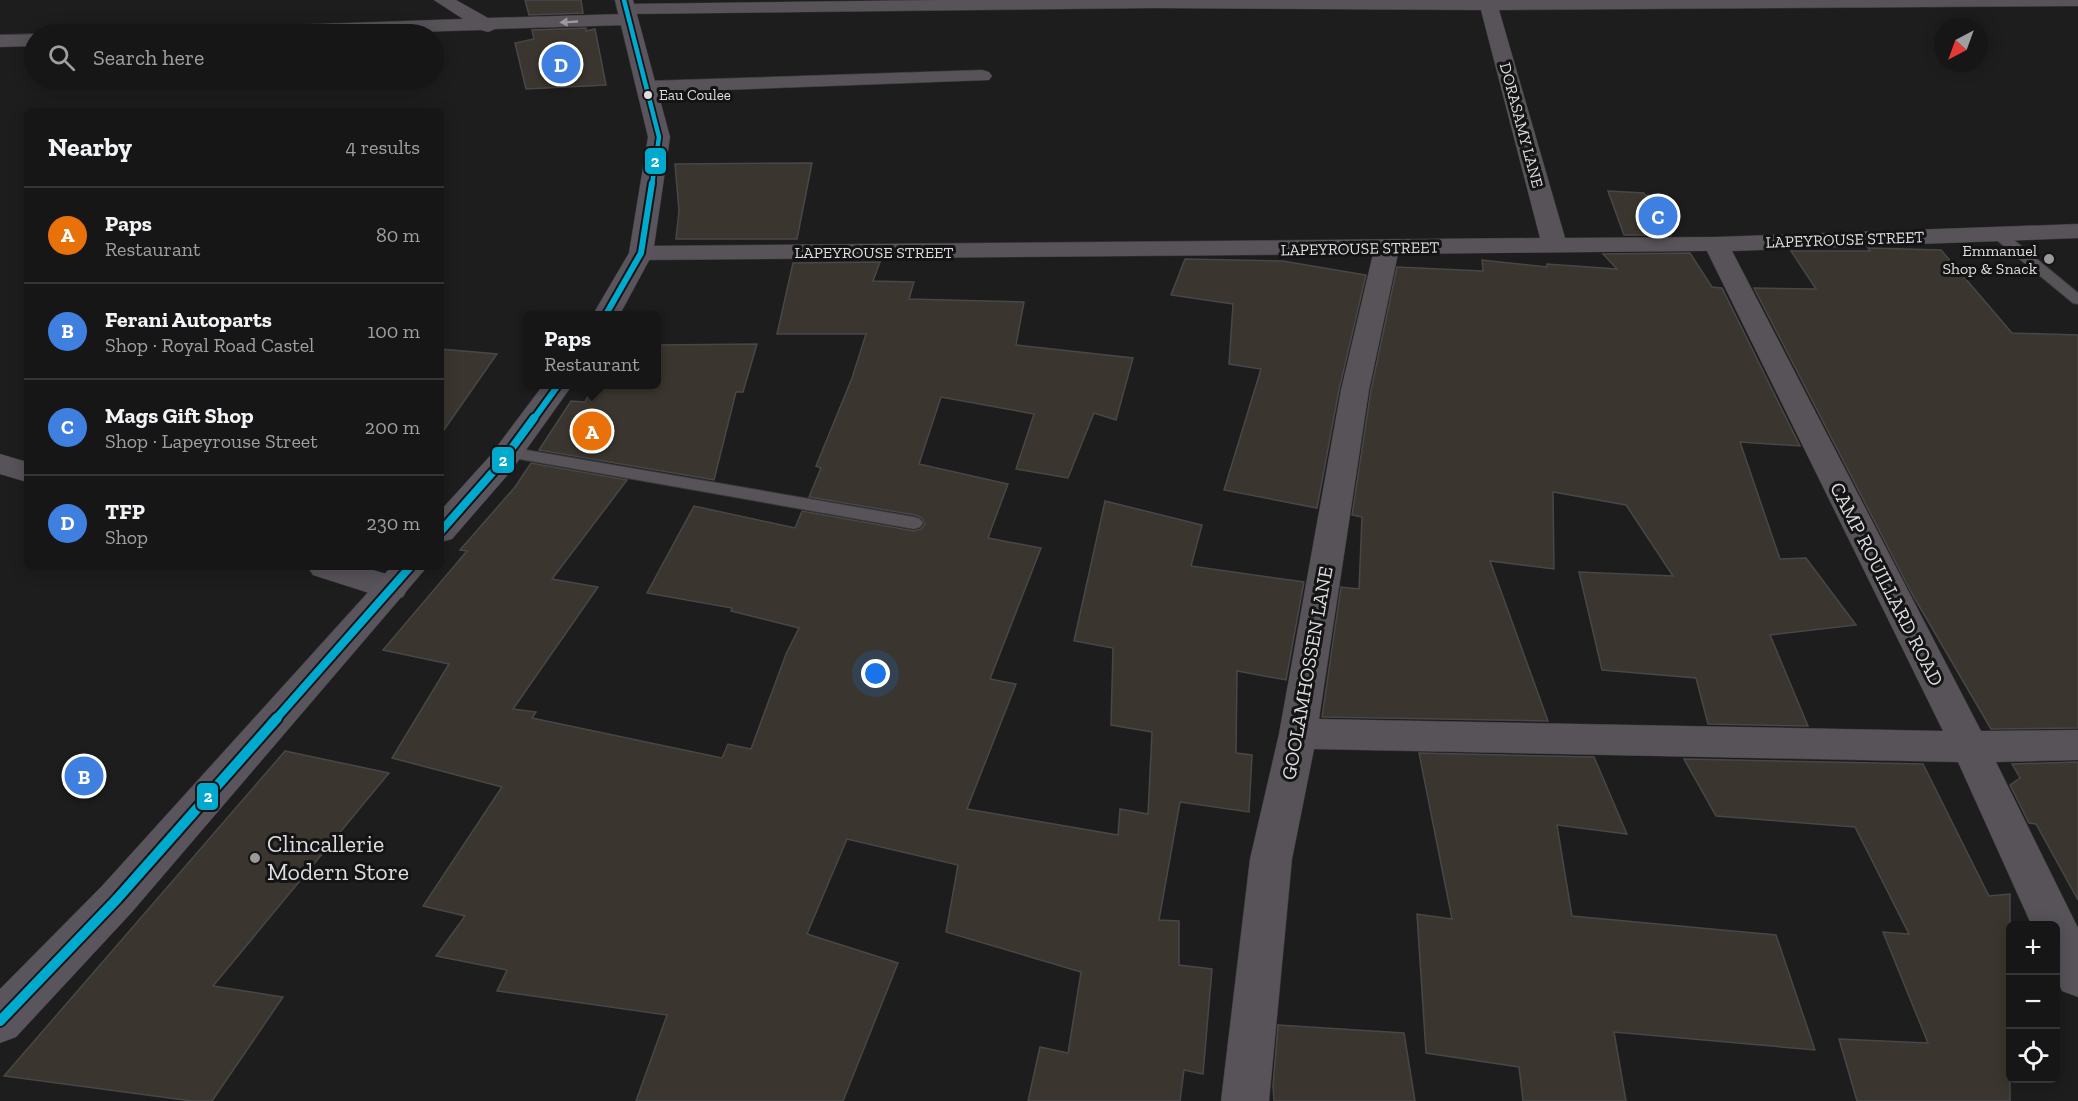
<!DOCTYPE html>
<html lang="en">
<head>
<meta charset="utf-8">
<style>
  :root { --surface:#161616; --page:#232323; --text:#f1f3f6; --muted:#9e9fa1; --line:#353535; --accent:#8c9099 }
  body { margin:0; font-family:"Zilla Slab",serif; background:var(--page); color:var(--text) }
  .controls { position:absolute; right:18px; bottom:18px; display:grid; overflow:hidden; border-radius:9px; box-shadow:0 3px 15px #0003 }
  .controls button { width:54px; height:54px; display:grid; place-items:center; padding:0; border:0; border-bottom:2px solid var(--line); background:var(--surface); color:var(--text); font:30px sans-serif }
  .compass { position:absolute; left:1934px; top:18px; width:54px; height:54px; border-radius:50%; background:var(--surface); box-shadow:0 3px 15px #0003; rotate:221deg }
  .you { position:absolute; left:876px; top:674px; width:21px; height:21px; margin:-15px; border:4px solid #fff; border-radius:50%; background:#1a73e8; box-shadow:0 0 0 9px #1a73e833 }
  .badge { display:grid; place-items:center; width:39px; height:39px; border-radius:50%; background:var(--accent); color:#fff; font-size:20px; font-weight:700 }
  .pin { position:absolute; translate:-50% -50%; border:3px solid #fff; box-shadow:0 2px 6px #0006 }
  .popup { position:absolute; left:523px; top:311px; width:138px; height:78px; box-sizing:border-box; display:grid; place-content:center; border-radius:9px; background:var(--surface); filter:drop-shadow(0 2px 4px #0005); font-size:20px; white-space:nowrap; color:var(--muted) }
  .popup b { font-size:22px; color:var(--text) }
  .popup::after { content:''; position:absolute; left:50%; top:100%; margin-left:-12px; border:12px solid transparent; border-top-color:var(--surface) }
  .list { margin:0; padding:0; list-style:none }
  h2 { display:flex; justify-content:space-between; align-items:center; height:78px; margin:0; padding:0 24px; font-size:26px }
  h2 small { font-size:20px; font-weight:400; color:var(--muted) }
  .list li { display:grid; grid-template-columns:39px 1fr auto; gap:18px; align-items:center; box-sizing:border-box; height:96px; padding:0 24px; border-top:2px solid var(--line) }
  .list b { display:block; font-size:22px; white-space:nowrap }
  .list p { margin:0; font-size:20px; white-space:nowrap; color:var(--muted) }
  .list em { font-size:20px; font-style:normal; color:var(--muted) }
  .icon { flex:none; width:33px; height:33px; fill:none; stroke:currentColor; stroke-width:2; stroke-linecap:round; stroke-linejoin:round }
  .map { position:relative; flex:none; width:2078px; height:1101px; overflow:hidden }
  .search { position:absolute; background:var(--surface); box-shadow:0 3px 15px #0003; left:24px; top:24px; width:420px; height:66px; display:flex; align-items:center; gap:15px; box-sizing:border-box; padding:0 21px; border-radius:33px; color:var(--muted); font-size:22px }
  .panel { position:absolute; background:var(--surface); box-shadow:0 3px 15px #0003; left:24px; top:108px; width:420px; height:462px; border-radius:9px }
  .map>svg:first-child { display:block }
</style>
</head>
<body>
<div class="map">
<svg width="2078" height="1101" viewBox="0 0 2078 1101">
  <rect width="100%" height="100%" fill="#1e1d1e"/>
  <g fill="#3a362f" stroke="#484747" stroke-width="1.5">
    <path d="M 525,0 L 581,0 L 583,13 L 529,15 Z"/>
    <path d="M 586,28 L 586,31 L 595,29 L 606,85 L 526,89 L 515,43 L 534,39 L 532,30 Z"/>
    <path d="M 812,163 L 797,239 L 676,239 L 679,211 L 675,164 Z"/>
    <path d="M 1608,191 L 1644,193 L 1645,195 L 1654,196 L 1671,235 L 1624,235 Z"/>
    <path d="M 1868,248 L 1941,250 L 2012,333 L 2078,335 L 2078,728 L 1991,729 L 1912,594 L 1754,288 L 1816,289 L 1791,251 L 1870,251 Z"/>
    <path d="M 1690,253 L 1712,287 L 1722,288 L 1800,446 L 1740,442 L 1780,559 L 1806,558 L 1856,625 L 1770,635 L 1808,726 L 1708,724 L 1696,678 L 1602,670 L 1579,572 L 1673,576 L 1626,505 L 1553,492 L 1554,569 L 1490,561 L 1548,721 L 1322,717 L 1341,587 L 1359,589 L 1362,517 L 1352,515 L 1371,390 L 1397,267 L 1483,271 L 1482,260 L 1547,267 L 1547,264 L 1617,269 L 1603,254 Z"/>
    <path d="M 1185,259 L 1283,261 L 1366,275 L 1339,390 L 1317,508 L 1224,490 L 1261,369 L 1229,364 L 1233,304 L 1171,295 Z"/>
    <path d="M 880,262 L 873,281 L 914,282 L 909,299 L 1024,302 L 1016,345 L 1133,358 L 1116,420 L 1094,413 L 1068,478 L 1016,469 L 1034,414 L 941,397 L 919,464 L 1008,484 L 988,538 L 1041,548 L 990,679 L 1016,684 L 967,809 L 1118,835 L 1120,809 L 1148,814 L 1152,732 L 1111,725 L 1113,648 L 1074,641 L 1105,501 L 1202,525 L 1191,566 L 1304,582 L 1286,680 L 1237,671 L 1236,753 L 1252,755 L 1249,812 L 1180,802 L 1159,920 L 1179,921 L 1179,965 L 1212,969 L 1203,1074 L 1184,1070 L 1180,1101 L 1028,1101 L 1040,1047 L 1068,1053 L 1081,972 L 946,932 L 958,865 L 847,839 L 807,934 L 898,963 L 843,1101 L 636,1101 L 667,1015 L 497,991 L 507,970 L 436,956 L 465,916 L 423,906 L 502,787 L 392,758 L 449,664 L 383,650 L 467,551 L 460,550 L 515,487 L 531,463 L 627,480 L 552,579 L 598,587 L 513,709 L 536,712 L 532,718 L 722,758 L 728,744 L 751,749 L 786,654 L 799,628 L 731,611 L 732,608 L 647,593 L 694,506 L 795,528 L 802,511 L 914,531 L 921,529 L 925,524 L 922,518 L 915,515 L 809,497 L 821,468 L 816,466 L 852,378 L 866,334 L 777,334 L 793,263 Z"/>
    <path d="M 757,344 L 743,392 L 736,392 L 714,480 L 539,450 L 571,401 L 585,402 L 594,384 L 657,384 L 657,345 Z"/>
    <path d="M 441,349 L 497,354 L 441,434 Z"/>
    <path d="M 285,751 L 389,773 L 213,986 L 283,997 L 212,1101 L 192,1101 L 4,1076 Z"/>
    <path d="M 1419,753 L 1594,757 L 1627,834 L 1557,825 L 1572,916 L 1776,935 L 1815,1050 L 1614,1032 L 1626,1101 L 1523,1101 L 1519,1067 L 1426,1053 L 1417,914 L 1452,919 Z"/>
    <path d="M 1684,759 L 1923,764 L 1989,896 L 2010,894 L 2010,1101 L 1857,1101 L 1839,1039 L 1928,1043 L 1883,932 L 1909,934 L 1855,827 L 1716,816 Z"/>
    <path d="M 2078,762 L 2078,900 L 2036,824 L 2029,823 L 2010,785 L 2020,778 L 2012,764 Z"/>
    <path d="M 1278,1025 L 1404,1033 L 1415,1101 L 1274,1101 L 1273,1086 Z"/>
  </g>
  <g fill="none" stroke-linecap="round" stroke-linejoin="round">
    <defs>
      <g id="service">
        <path d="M 1998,230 L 2003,231 L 2078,293 L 2078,304 L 2073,303 L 1993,237 L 1991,234 L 1993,231 Z"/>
        <path d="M 509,447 L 914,517 L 920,519 L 923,523 L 920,527 L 914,529 L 503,456 L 501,452 L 503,448 Z"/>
      </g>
      <g id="minor">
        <path d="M 434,0 L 456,0 L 488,18 L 623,14 L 618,9 L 621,5 L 627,4 L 937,0 L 2078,0 L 2078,6 L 1499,10 L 1565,238 L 1716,237 L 2078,224 L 2078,238 L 1732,251 L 1981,731 L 2078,730 L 2078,760 L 1996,762 L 2078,928 L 2078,997 L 2062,991 L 2056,976 L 2056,926 L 2032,926 L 1958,762 L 1314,749 L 1292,859 L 1269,1101 L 1221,1101 L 1250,859 L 1279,734 L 1341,390 L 1373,254 L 641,260 L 632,258 L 629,253 L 632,248 L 641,246 L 1540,238 L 1481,10 L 1154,8 L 631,14 L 636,19 L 634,23 L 627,25 L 495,29 L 488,32 L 481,30 L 349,34 L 194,34 L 197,30 L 204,28 L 463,19 ZM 1707,251 L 1943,731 L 1319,719 L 1369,390 L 1398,254 Z"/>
        <path d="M 35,34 L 34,46 L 0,47 L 0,35 Z"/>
        <path d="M 982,70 L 989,72 L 992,76 L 989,80 L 646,93 L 639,91 L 636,87 L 639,83 L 646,81 Z"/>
        <path d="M 0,454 L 27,462 L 27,482 L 0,474 Z"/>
        <path d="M 308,567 L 363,567 L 403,579 L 408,588 L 403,597 L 391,600 L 313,575 Z"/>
      </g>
      <g id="primary">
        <path d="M 615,0 L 633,0 L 670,137 L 653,253 L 619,316 L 592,316 L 629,253 L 648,137 Z"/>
        <path d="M 544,384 L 573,384 L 511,471 L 452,539 L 441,542 L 441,510 L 489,457 Z"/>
        <path d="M 391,567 L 427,567 L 132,912 L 16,1037 L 0,1043 L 0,989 L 102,886 Z"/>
      </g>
    </defs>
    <use href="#service" stroke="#393839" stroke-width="2"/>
    <use href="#minor" stroke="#393839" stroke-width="1"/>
    <use href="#primary" stroke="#393839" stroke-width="1"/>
    <use href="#service" fill="#575359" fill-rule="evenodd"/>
    <use href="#minor" fill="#575359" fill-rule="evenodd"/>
    <use href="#primary" fill="#5a545c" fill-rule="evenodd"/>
    <defs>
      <path id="bus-1-far3" d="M 624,0 L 659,137 L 652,185"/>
      <g id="bus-1-far2">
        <path d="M 605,316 L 641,253 L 652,183"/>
        <path d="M 533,420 L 559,384"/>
      </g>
      <g id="bus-1-far1">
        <path d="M 441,531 L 500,464 L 534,418"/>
        <path d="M 276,719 L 410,567"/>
      </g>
      <path id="bus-1" d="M 0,1021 L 117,899 L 277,718"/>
    </defs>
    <use href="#bus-1-far3" stroke="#151415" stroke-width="8"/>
    <use href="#bus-1-far2" stroke="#151415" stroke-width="10"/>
    <use href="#bus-1-far1" stroke="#151415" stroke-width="12"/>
    <use href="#bus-1" stroke="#151415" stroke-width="14"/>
    <use href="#bus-1-far3" stroke="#00a9ce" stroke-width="4.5"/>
    <use href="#bus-1-far2" stroke="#00a9ce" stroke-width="6"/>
    <use href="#bus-1-far1" stroke="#00a9ce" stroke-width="8"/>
    <use href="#bus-1" stroke="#00a9ce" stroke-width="10"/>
  </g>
  <defs><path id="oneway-solid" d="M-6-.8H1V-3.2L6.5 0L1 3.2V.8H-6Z" transform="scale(1.5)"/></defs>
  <use fill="#9a989c" href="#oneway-solid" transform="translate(569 22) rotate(177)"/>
  <circle fill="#dedddf" stroke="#151415" stroke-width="2" cx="648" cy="95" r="5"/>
  <g fill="#9b9a9b" stroke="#151415" stroke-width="2">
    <circle cx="2049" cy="259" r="6"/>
    <circle cx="255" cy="858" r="6"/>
  </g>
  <g text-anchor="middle" stroke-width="6" stroke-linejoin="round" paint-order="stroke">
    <g font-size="15" fill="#dedddf" stroke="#151415" text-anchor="start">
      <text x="659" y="100">Eau Coulee</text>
    </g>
    <g font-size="16" fill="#dedddf" stroke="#151415">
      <text transform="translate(1522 125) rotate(75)" y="6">DORASAMY LANE</text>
      <text transform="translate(1845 239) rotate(-2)" y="6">LAPEYROUSE STREET</text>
      <text transform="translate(1360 248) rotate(-1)" y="6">LAPEYROUSE STREET</text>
      <text x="874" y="258">LAPEYROUSE STREET</text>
    </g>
    <g font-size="16" fill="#dedddf" stroke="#151415" text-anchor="end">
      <text x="2037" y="256">Emmanuel<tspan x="2037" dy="18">Shop &amp; Snack</tspan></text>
    </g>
    <g font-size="20" fill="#dedddf" stroke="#151415">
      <text transform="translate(1887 584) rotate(63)" y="7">CAMP ROUILLARD ROAD</text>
      <text transform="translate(1307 673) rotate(-80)" y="7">GOOLAMHOSSEN LANE</text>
    </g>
    <g font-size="24" fill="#dedddf" stroke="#151415" text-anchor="start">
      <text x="267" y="852">Clincallerie<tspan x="267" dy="28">Modern Store</tspan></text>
    </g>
  </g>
  <g stroke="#151415" stroke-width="2">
    <rect x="644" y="147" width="23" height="28" rx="6" fill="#00a9ce"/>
    <rect x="491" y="446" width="24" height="28" rx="6" fill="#00a9ce"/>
    <rect x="196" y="782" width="23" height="29" rx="6" fill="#00a9ce"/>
  </g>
  <g font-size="16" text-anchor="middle" font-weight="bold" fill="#fff">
    <text x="655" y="167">2</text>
    <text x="503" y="466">2</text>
    <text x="208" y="802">2</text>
  </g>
</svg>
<div class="controls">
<button>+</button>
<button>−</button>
<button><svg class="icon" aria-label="locate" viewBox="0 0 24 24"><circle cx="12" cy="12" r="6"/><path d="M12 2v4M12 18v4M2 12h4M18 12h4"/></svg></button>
</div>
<svg class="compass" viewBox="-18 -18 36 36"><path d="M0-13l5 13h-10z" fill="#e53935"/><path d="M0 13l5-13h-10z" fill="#9e9fa1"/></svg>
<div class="you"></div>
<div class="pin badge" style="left:592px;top:431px;background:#e8710a">A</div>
<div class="popup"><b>Paps</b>Restaurant</div>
<div class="pin badge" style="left:84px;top:776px;background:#3f7fe0">B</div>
<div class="pin badge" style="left:1658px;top:216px;background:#3f7fe0">C</div>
<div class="pin badge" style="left:561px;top:64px;background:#3f7fe0">D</div>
<div class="search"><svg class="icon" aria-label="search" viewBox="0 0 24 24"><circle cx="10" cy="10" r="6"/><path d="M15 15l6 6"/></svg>Search here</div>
<section class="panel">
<h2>Nearby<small>4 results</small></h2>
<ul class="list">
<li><span class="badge" style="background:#e8710a">A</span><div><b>Paps</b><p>Restaurant</p></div><em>80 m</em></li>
<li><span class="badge" style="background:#3f7fe0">B</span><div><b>Ferani Autoparts</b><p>Shop · Royal Road Castel</p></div><em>100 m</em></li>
<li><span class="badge" style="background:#3f7fe0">C</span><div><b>Mags Gift Shop</b><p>Shop · Lapeyrouse Street</p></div><em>200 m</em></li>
<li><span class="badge" style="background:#3f7fe0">D</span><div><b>TFP</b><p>Shop</p></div><em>230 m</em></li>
</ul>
</section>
</div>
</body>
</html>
